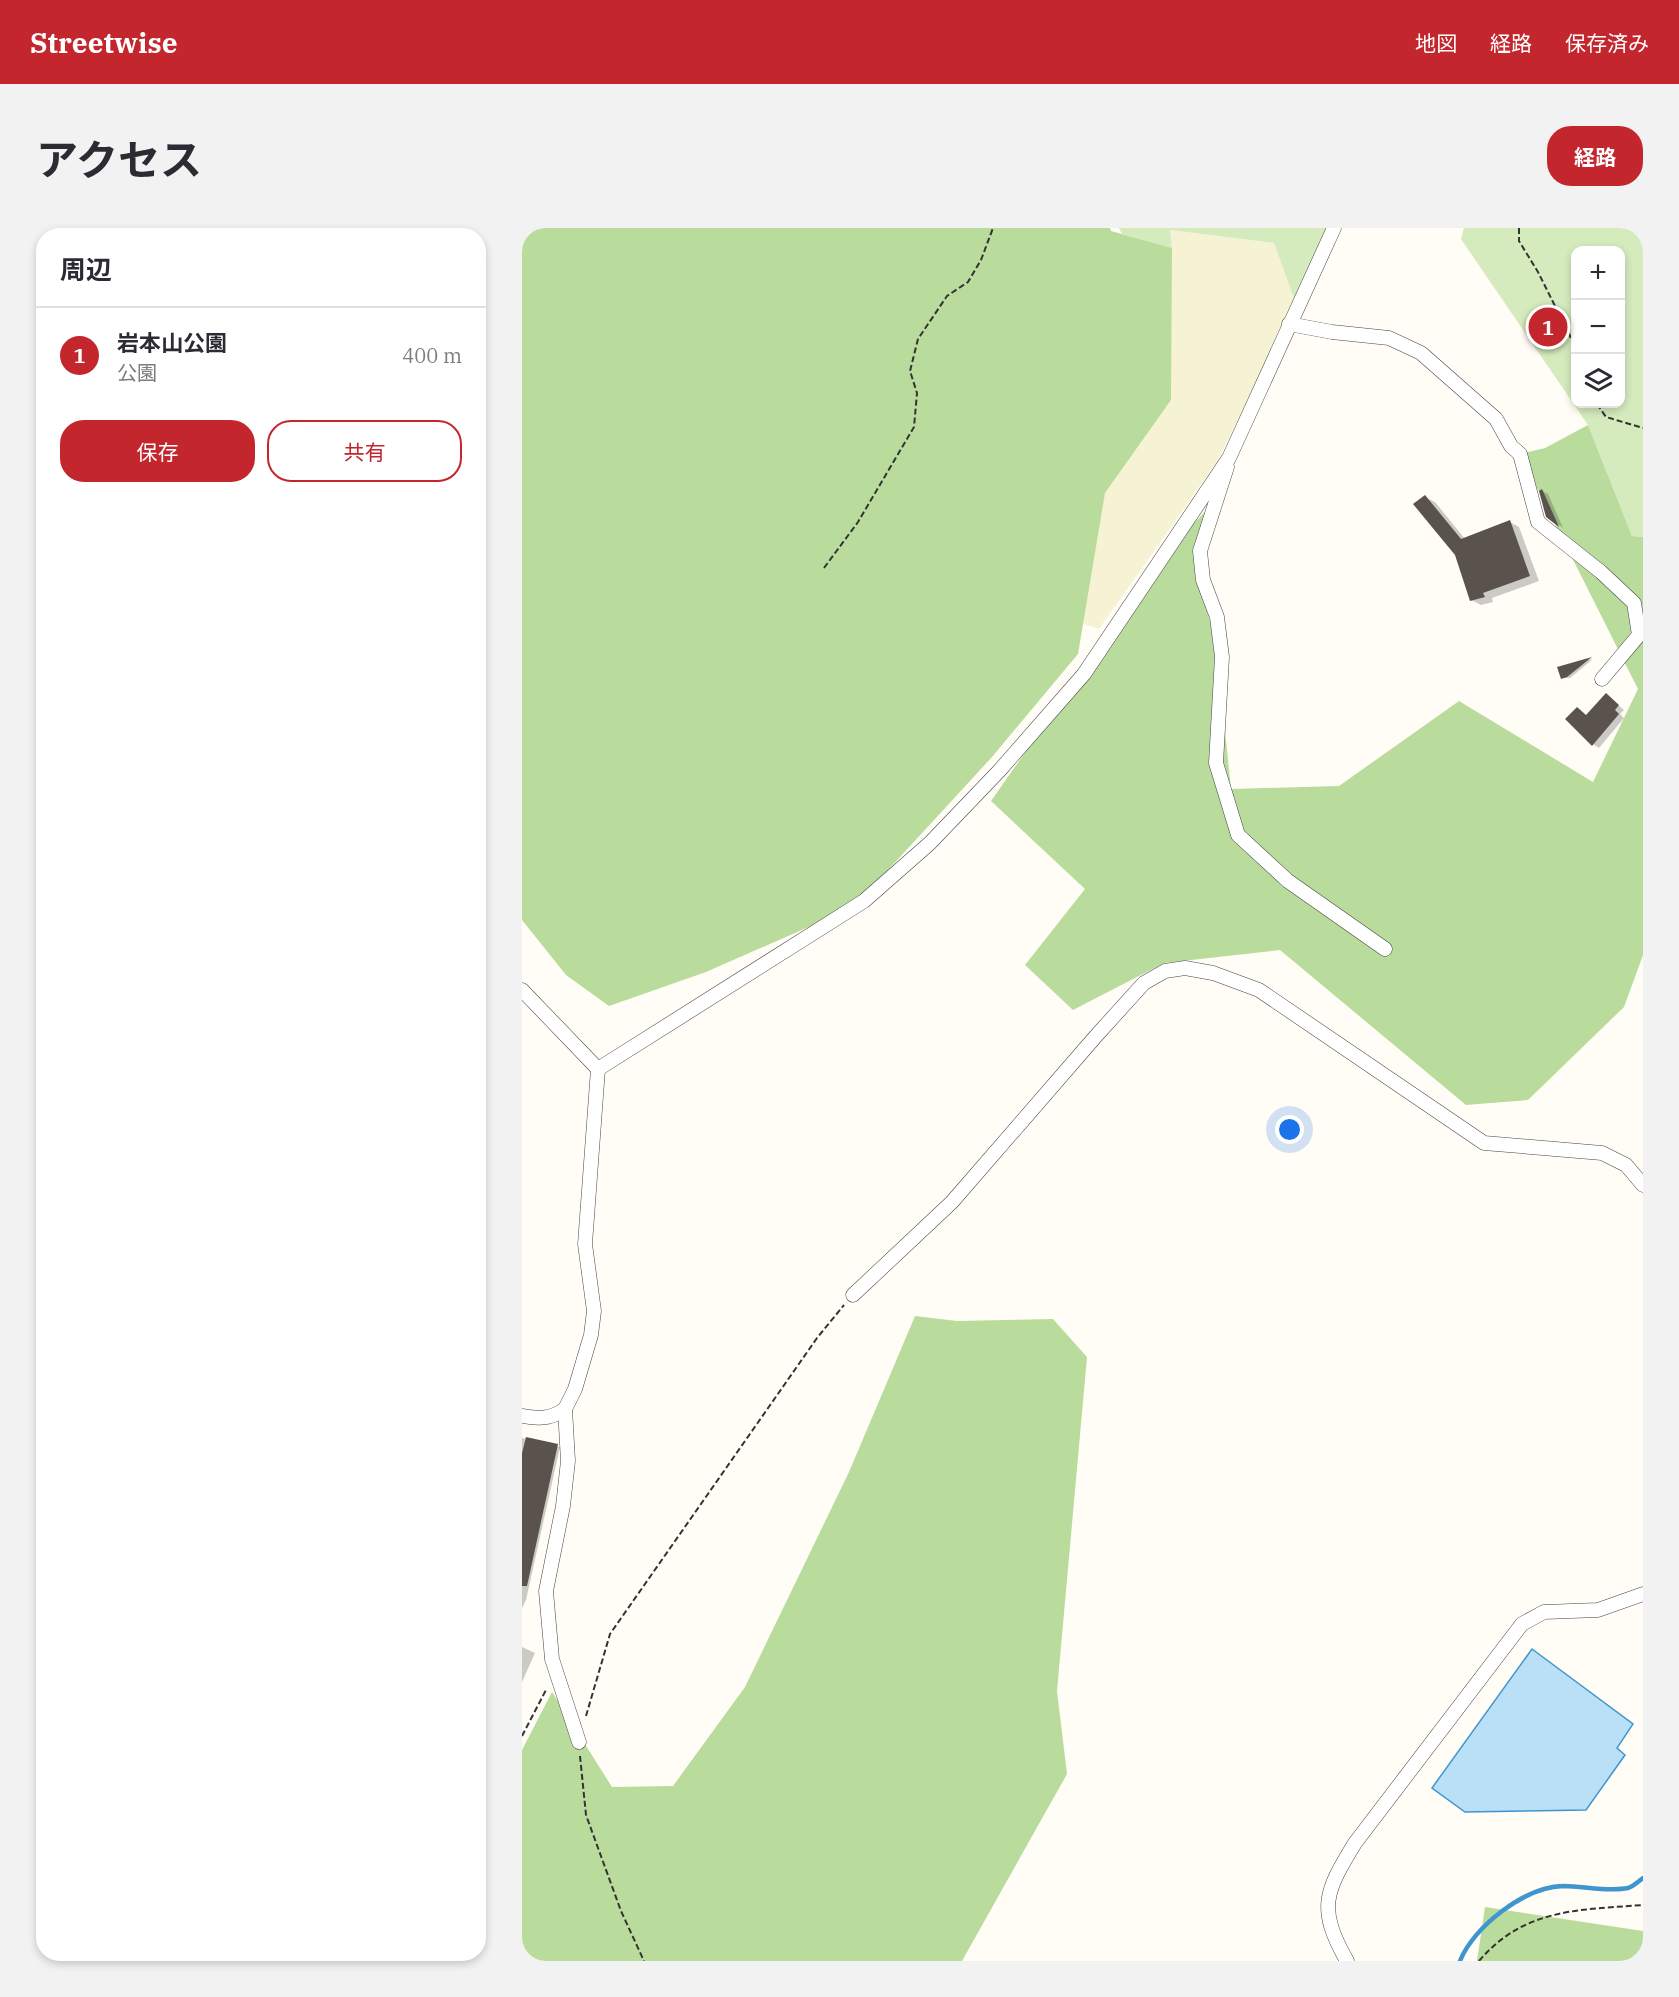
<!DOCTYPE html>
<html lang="ja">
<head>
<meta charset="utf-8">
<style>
  :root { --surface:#fff; --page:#f2f2f3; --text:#2b2b33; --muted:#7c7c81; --line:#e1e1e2; --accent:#c4262e }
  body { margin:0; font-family:"IBM Plex Serif","Noto Sans JP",serif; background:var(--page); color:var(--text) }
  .controls { position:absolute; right:18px; top:18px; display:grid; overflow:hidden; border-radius:12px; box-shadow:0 3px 9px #0003 }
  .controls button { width:54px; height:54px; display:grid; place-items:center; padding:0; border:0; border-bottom:2px solid var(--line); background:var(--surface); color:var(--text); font:30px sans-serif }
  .you { position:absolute; left:768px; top:902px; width:21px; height:21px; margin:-15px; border:4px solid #fff; border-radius:50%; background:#1a73e8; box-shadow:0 0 0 9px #1a73e833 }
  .badge { display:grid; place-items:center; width:39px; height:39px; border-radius:50%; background:var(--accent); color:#fff; font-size:20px; font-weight:700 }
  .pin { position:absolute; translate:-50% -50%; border:3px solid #fff; box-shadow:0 2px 6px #0006 }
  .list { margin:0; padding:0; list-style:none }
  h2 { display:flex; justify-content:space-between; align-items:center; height:78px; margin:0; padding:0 24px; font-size:26px }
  h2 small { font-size:20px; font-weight:400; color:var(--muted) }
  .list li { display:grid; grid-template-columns:39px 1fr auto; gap:18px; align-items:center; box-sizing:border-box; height:96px; padding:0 24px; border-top:2px solid var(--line) }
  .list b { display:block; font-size:22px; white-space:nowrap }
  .list p { margin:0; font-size:20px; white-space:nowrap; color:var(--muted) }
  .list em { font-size:20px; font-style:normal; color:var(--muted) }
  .actions { display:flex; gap:12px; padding:18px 24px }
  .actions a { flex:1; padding:14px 0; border:2px solid var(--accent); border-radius:24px; text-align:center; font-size:21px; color:var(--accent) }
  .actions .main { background:var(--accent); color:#fff }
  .icon { flex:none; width:33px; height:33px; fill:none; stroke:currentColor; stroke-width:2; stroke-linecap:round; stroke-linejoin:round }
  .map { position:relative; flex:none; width:1121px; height:1733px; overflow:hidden; border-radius:24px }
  header { display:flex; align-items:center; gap:36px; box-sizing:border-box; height:84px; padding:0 30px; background:var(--accent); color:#fff }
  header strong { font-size:28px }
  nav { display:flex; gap:33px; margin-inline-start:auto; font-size:21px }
  .intro { display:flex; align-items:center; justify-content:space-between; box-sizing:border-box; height:144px; padding:0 36px }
  h1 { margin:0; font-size:42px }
  .button { padding:15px 27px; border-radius:24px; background:var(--accent); color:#fff; font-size:21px; font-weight:700 }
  main { display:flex; gap:36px; padding:0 36px }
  aside { flex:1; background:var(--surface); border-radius:24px; box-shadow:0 3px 9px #0003 }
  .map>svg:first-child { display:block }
</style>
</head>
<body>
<header>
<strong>Streetwise</strong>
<nav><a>地図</a><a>経路</a><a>保存済み</a></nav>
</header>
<div class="intro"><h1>アクセス</h1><a class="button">経路</a></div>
<main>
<aside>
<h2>周辺<small></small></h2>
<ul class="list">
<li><span class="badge">1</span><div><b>岩本山公園</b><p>公園</p></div><em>400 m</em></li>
</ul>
<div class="actions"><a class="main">保存</a><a>共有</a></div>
</aside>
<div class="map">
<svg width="1121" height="1733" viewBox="0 0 1121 1733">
  <rect width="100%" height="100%" fill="#fffdf5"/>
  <path fill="#f6f3d4" d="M 648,2 L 752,15 L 775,79 L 694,235 L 577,401 L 552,393 L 583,265 L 649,172 Z"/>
  <g fill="#d5ebbd" fill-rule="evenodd">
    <path d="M 597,0 L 805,0 L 775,79 L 752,15 L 648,2 L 650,20 L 600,6 Z"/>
    <path d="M 942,0 L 1121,0 L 1121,309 L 1110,308 L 1066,197 L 939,11 ZM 1054,22 L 1098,22 L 1098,176 L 1054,176 Z"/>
  </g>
  <g fill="#b9dc9c">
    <path d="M 0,0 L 588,0 L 589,3 L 650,20 L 649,172 L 583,265 L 556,426 L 470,529 L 332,679 L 184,744 L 87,778 L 44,747 L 0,692 Z"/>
    <path d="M 1066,197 L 1110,308 L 1121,309 L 1121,727 L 1102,779 L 1006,872 L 944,877 L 758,722 L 642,735 L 551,782 L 503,737 L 563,661 L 469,573 L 646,321 L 689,278 L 673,341 L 694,415 L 709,561 L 817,558 L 937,473 L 1071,554 L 1116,461 L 998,226 L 1023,220 Z"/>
    <path d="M 393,1088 L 435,1093 L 531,1091 L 565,1129 L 535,1463 L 545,1546 L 440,1733 L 0,1733 L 0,1522 L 30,1464 L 90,1559 L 151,1558 L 223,1459 L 327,1244 Z"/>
    <path d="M 963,1679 L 1121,1703 L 1121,1733 L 955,1733 Z"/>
  </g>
  <path fill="#b9e0f7" stroke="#3f96cf" stroke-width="1.5" d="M 1010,1421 L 1111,1496 L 1095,1520 L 1103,1527 L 1064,1582 L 943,1584 L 910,1560 Z"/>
  <g fill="#0003">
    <path d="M 1020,263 L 1026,266 L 1041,300 L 1025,288 Z"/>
    <path d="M 903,269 L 913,274 L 943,311 L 988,294 L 997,299 L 1017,353 L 970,370 L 971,374 L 959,377 L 949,372 L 934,326 Z"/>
    <path d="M 1071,431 L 1048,450 L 1040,450 L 1037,440 Z"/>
    <path d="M 1085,467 L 1102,482 L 1098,486 L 1102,490 L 1077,520 L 1071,516 L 1055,481 L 1065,488 Z"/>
    <path d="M 0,1210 L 38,1219 L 4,1372 L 0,1380 Z"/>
    <path d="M 0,1419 L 13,1425 L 0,1454 Z"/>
  </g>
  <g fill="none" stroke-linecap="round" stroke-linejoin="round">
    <path stroke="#3f96cf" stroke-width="4.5" d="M 938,1733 C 952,1698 1003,1659 1041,1658 C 1062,1658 1086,1664 1106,1660 C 1111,1659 1117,1653 1121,1650"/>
  </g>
  <g fill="#5a524d">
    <path d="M 1020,261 L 1037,299 L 1024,289 L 1017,263 Z"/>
    <path d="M 903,267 L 939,311 L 988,292 L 1008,348 L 961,365 L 963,369 L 948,373 L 933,327 L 891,276 Z"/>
    <path d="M 1070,429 L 1045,449 L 1039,451 L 1035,439 Z"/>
    <path d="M 1084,465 L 1097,477 L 1093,482 L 1097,486 L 1070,518 L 1043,491 L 1055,479 L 1064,487 Z"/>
    <path d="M 4,1209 L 36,1216 L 5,1358 L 0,1358 L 0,1225 Z"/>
  </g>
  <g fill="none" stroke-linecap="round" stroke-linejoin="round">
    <defs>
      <g id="minor">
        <path d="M 767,96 L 810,104 L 867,110 L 899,125 L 974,191 L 989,218 L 998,226 L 1016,294 L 1079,344 L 1112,375 L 1117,407 L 1080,451"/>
        <path d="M 705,239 L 678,323 L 681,352 L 695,389 L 700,429 L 694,535 L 716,607 L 766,653 L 863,721"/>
        <path d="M 0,762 L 76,841 L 63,1016 L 72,1083 L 69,1107 L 53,1161 L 43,1181 L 46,1233 L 41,1278 L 24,1363 L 30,1431 L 57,1514"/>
        <path d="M 76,841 L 342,673 L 408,615 L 477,543 L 562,446 L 707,230 L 812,0"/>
        <path d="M 331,1067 L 430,974 L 574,808 L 622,755 L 643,743 L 663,740 L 691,745 L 737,762 L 962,915 L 1080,925 L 1104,937 L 1121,957"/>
        <path d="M 0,1188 C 17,1191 29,1191 43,1181"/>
        <path d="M 825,1733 C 795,1680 803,1664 833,1615 L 1000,1396 L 1022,1384 L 1076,1382 L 1121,1366"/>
      </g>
    </defs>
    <use href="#minor" stroke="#444" stroke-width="15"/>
    <g stroke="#333" stroke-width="2" stroke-dasharray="6 3" stroke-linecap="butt">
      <path d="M 997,0 L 997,13 L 1016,44 L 1054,120"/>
      <path d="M 1075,176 L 1084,189 L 1121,200"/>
      <path d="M 302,340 L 336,294 L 392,199 L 395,165 L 388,143 L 396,111 L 425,68 L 446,54 L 459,32 L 471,0"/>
      <path d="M 64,1488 L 88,1406 L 295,1110 L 322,1077"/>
      <path d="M 0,1508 L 24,1462"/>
      <path d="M 58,1528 L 64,1587 L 99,1683 L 122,1733"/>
      <path d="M 957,1733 C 1002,1680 1057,1682 1121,1677"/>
    </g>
    <use href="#minor" stroke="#fff" stroke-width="14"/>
  </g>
</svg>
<div class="controls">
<button>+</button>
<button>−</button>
<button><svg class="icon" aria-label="layers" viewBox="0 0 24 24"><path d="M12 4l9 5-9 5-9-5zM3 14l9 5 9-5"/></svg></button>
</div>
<div class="you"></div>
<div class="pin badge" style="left:1026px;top:99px">1</div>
</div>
</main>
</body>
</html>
